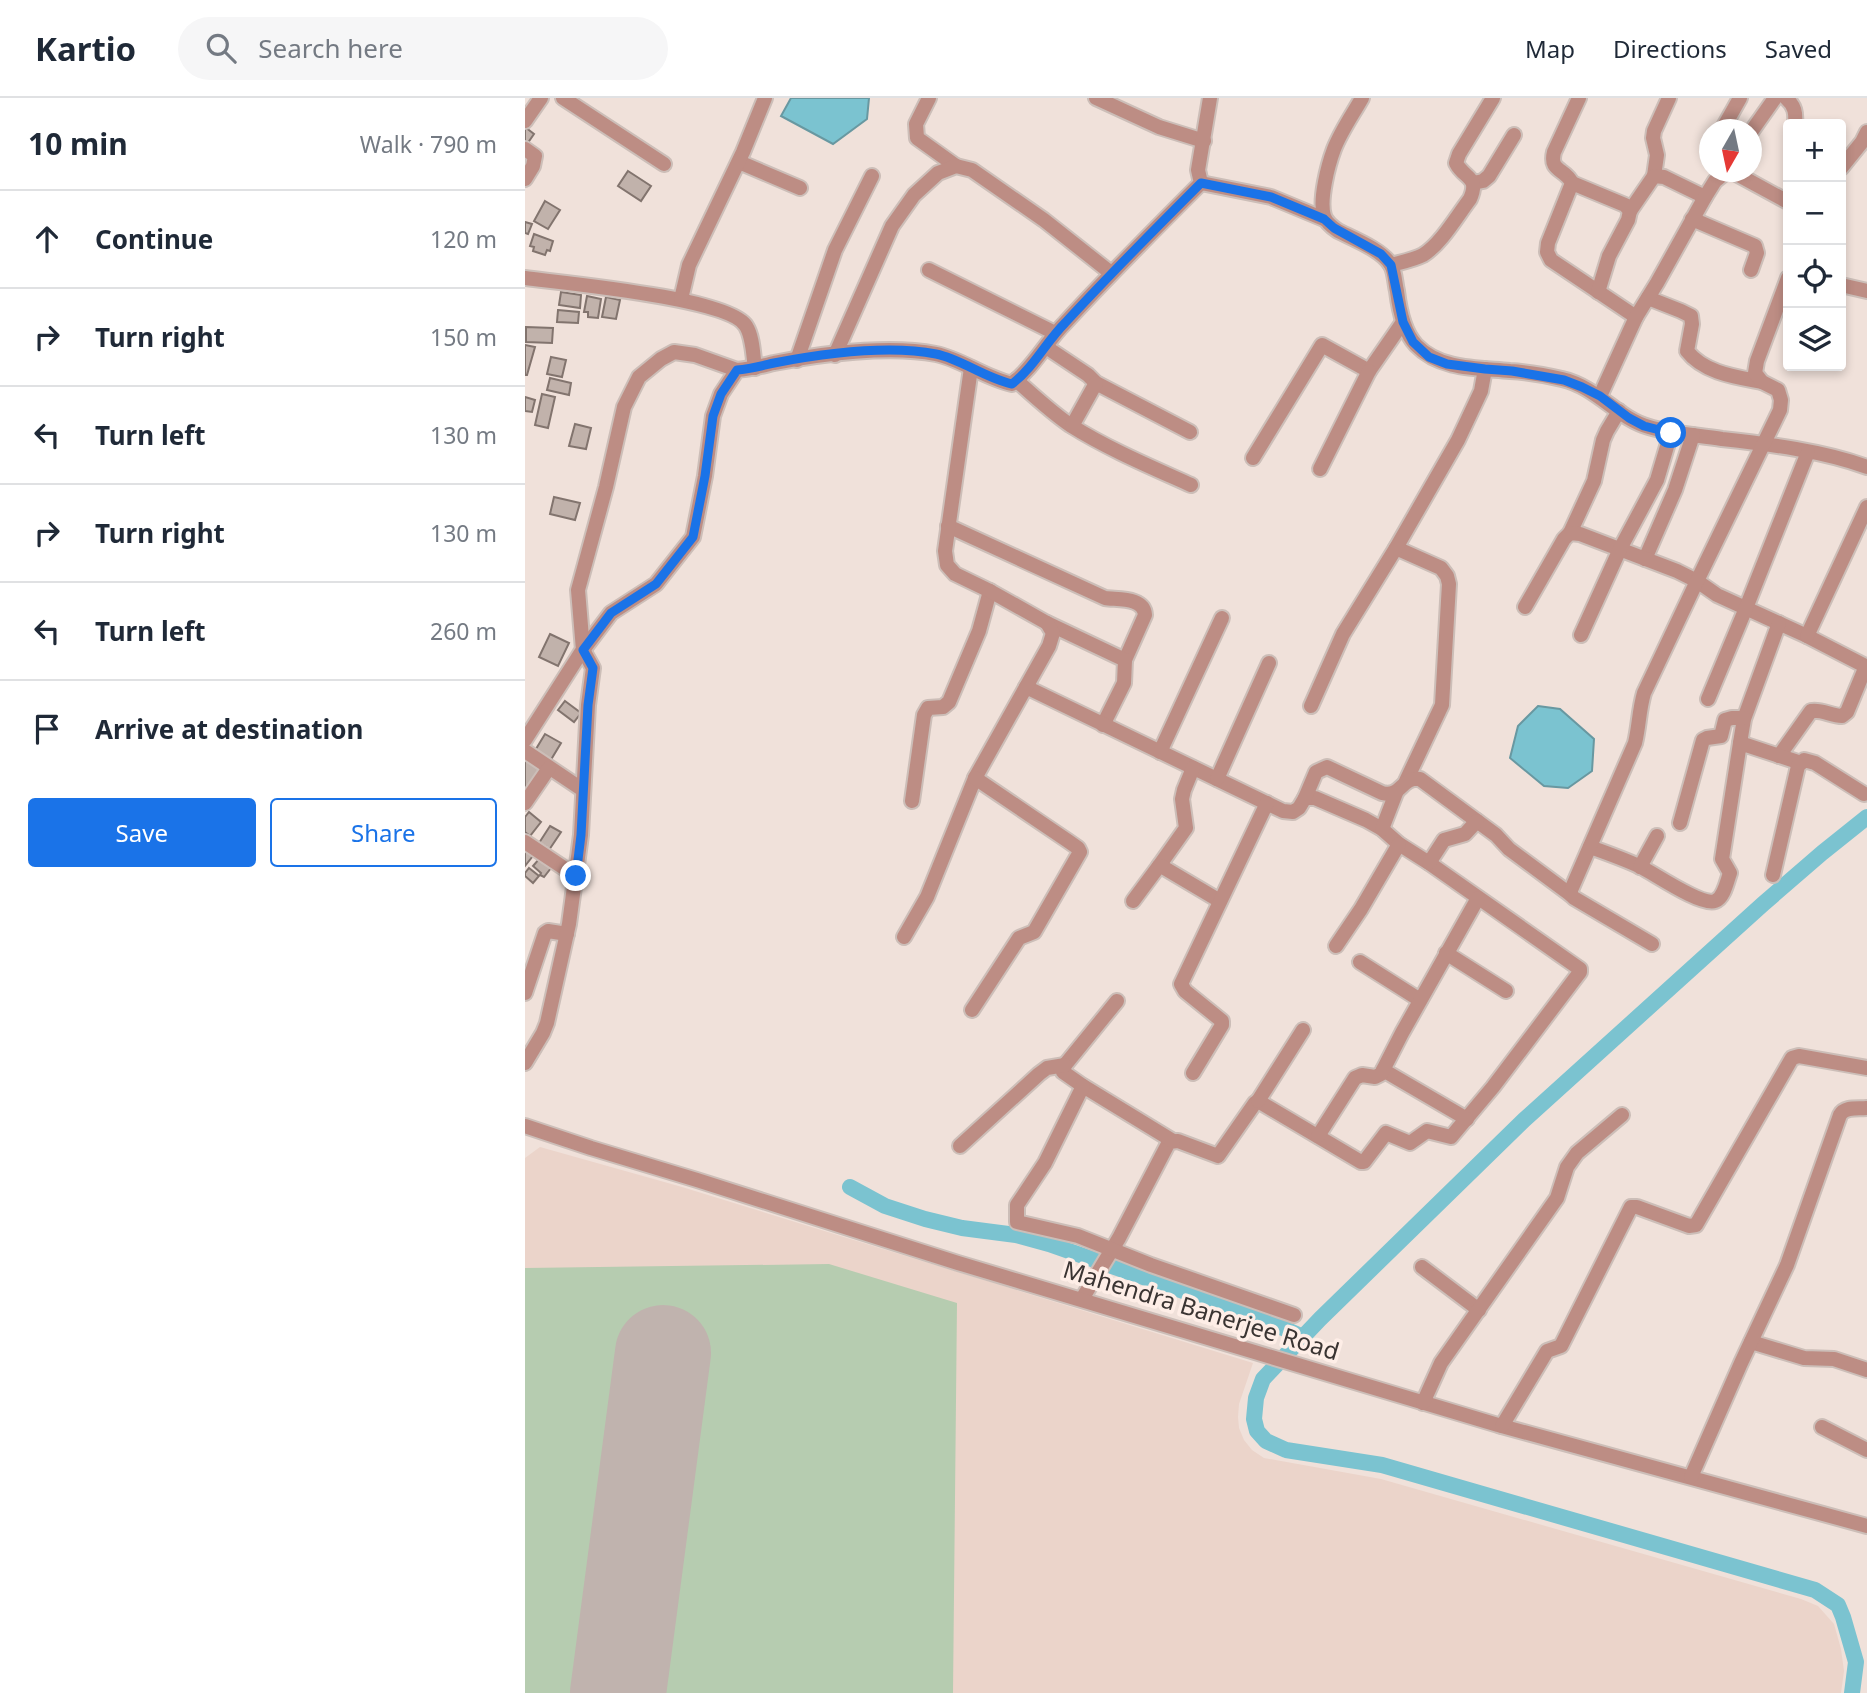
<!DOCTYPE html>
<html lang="en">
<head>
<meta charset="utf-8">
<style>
  :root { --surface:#fff; --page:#f6f6f7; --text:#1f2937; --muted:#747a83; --line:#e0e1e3; --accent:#1a73e8 }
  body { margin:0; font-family:"Noto Sans",sans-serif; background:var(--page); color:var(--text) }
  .controls { position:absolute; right:21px; top:21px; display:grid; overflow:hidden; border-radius:7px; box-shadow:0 4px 10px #0003 }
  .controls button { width:63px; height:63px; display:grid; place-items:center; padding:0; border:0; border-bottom:2px solid var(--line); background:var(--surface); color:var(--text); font:35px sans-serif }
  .compass { position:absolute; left:1174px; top:21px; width:63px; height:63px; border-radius:50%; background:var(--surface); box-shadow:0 4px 10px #0003; rotate:189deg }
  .stop { position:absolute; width:21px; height:21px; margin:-16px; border:5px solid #1a73e8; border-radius:50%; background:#fff }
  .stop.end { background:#1a73e8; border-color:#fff; box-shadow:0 2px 7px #0008 }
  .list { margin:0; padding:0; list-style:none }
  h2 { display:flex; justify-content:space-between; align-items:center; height:91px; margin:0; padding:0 28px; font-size:30px }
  h2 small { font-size:23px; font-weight:400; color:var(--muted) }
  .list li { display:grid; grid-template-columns:46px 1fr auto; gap:21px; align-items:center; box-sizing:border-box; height:98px; padding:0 28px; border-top:2px solid var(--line) }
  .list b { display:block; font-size:26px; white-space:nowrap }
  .list em { font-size:23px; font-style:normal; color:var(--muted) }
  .actions { display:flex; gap:14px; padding:21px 28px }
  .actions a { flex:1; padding:16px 0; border:2px solid var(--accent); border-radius:7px; text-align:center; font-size:24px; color:var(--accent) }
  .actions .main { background:var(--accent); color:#fff }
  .icon { flex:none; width:38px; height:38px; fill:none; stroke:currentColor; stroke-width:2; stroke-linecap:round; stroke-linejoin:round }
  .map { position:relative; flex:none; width:1342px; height:1595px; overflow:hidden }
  header { display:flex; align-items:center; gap:42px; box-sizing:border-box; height:98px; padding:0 35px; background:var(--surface); border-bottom:2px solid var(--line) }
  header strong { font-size:33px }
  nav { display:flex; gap:38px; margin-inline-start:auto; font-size:24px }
  .search { width:490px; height:63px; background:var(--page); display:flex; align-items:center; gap:18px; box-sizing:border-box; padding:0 24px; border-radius:38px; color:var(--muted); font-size:26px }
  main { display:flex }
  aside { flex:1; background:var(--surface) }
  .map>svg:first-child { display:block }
</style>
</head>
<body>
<header>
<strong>Kartio</strong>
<div class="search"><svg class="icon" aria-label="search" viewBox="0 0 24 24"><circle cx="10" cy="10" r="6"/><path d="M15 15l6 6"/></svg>Search here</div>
<nav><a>Map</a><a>Directions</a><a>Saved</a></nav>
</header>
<main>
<aside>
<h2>10 min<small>Walk · 790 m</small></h2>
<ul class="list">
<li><svg class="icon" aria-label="ahead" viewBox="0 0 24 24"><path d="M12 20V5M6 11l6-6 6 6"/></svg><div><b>Continue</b></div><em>120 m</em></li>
<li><svg class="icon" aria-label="right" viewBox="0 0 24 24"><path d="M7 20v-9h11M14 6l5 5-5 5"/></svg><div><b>Turn right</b></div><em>150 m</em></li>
<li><svg class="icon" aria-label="left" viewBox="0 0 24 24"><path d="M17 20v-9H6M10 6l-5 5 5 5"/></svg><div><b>Turn left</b></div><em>130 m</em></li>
<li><svg class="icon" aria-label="right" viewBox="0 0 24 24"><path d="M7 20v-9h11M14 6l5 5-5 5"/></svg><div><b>Turn right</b></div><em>130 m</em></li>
<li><svg class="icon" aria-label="left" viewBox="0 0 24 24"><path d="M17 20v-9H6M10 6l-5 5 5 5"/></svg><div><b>Turn left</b></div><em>260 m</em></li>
<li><svg class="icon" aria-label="arrive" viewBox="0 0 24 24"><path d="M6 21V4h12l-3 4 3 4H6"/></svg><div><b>Arrive at destination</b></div></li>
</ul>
<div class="actions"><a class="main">Save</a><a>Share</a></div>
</aside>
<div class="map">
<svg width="1342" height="1595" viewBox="0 0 1342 1595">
  <rect width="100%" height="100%" fill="#f0e1da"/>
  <path fill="#ebd4ca" d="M 15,1049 L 157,1089 L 728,1265 L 714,1306 L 713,1319 L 714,1330 L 719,1342 L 727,1352 L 739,1360 L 856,1381 L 1276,1501 L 1293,1508 L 1309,1526 L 1316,1551 L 1319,1573 L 1316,1595 L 0,1595 L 0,1060 Z"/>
  <path fill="#b6ccb0" d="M 304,1166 L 432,1205 L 428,1595 L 115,1595 L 159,1255 L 100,1247 L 55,1595 L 0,1595 L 0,1170 Z"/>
  <g fill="#7bc3d0" stroke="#6898a1" stroke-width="2">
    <path d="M 266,0 L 344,0 L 342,21 L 308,46 L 256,18 Z"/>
    <path d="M 1013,608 L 1035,611 L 1069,641 L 1067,673 L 1043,690 L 1019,688 L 985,660 L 993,628 Z"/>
  </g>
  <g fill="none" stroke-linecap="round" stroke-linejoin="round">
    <g stroke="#7bc3d0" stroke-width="16">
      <path d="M 325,1089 L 360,1108 L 400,1121 L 437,1130 L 491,1137 L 524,1146 L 738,1221 L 778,1239"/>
      <path d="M 1327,1595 L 1331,1564 L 1318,1519 L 1313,1507 L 1290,1492 L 857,1367 L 761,1352 L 741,1343 L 732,1333 L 729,1321 L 731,1300 L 738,1281 L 795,1221 L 999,1022 L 1238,806 L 1297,755 L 1342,719"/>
    </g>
    <path stroke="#c0b3ae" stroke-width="96" d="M 93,1595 L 138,1255"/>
  </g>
  <g fill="#c1b2ab" stroke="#82746e" stroke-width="2">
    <path d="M 0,29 L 9,36 L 0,49 Z"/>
    <path d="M 103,73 L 126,88 L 116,103 L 93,88 Z"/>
    <path d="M 20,103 L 35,112 L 23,131 L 9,123 Z"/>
    <path d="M 0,124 L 7,126 L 3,136 L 0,135 Z"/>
    <path d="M 9,136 L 28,143 L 25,153 L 22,152 L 20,157 L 8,153 L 9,149 L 5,148 Z"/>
    <path d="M 36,194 L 56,197 L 55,210 L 34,207 Z"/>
    <path d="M 62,198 L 76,201 L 73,220 L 63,219 L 63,214 L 59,214 Z"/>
    <path d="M 81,199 L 95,202 L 91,221 L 77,219 Z"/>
    <path d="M 33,212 L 54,214 L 53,225 L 32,224 Z"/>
    <path d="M 1,229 L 28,230 L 27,245 L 1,244 Z"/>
    <path d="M 0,247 L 10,249 L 2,277 L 0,277 Z"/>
    <path d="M 26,259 L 41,262 L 37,279 L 22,276 Z"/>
    <path d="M 25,280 L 46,285 L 44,297 L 22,292 Z"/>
    <path d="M 17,296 L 30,299 L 23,330 L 10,327 Z"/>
    <path d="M 0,299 L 10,302 L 7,314 L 0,313 Z"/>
    <path d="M 50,326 L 66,330 L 61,351 L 44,348 Z"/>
    <path d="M 29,399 L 55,405 L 50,422 L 25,416 Z"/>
    <path d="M 25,536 L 44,545 L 33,568 L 14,559 Z"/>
    <path d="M 40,603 L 56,615 L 49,624 L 33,612 Z"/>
    <path d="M 20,636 L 36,645 L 24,665 L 8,656 Z"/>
    <path d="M 0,661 L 17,673 L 0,699 Z"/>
    <path d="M 4,714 L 16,724 L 5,738 L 0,734 L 0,719 Z"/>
    <path d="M 25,728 L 36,734 L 22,755 L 17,752 L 20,748 L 14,745 Z"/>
    <path d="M 0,747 L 11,754 L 0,768 Z"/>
    <path d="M 14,761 L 26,770 L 19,779 L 15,777 L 16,775 L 8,768 Z"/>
    <path d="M 4,770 L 14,778 L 8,785 L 0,778 L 0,775 Z"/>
  </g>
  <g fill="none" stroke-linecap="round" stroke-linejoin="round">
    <defs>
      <g id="minor">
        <path d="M 38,0 L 139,66"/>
        <path d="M 404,0 L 391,26 L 392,40 L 431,68"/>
        <path d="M 571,0 L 634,29 L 679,43"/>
        <path d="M 837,0 C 828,16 816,33 809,51 C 803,67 794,102 799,118 C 801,124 807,129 813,133 C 829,141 857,152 866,167 C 870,174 870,185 872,193 C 874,210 878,233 891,247 C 915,272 952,270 985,273 C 1002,274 1020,277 1037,281 C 1072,289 1092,320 1124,329 C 1148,336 1172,337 1197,341 C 1243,346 1299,353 1342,369"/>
        <path d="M 1054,0 L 1029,54 C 1024,74 1040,70 1047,85 L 1023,145 L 1022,154 L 1026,162 L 1111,219"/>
        <path d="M 1261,0 C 1270,8 1271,15 1270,26"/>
        <path d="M 0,23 L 16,0"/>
        <path d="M 1197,32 L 1215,0"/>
        <path d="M 1226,34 L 1250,0"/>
        <path d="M 0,51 L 10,58 L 8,68 L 0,81"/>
        <path d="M 214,64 L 275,90"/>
        <path d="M 1316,70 L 1337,44 L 1342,34"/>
        <path d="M 1208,74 L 1263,104"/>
        <path d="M 1129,78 L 1132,57 L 1128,40 L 1129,33 L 1144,0"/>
        <path d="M 676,85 L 746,99 L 799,121"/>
        <path d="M 948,85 L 958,83 L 964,78 L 989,37"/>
        <path d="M 1047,85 L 1100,107 L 1105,113 L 1103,122 L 1084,158 L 1073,194"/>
        <path d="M 1105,113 L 1129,78 L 1139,79 L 1180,99"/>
        <path d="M 1167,121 L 1230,148 L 1232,155 L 1226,172"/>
        <path d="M 866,167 C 877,164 888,162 898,157 C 916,146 932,118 945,101 C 955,78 939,81 931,65 L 934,56 L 968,0"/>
        <path d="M 404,172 L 530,235"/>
        <path d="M 0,180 C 38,185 204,200 221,228 C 228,239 228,257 230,270"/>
        <path d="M 1316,187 L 1342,193"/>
        <path d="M 1123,200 L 1156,213 L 1166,218 L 1167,226 L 1162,253 C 1179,275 1211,279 1237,284"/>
        <path d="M 156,201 L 164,167 L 218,54 L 240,0"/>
        <path d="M 521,249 L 563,277 L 571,285 L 665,334"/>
        <path d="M 310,257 L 367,128 L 389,97 L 413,75 L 431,68 L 447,72 L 519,122 L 586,175"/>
        <path d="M 272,262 L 310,152 L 347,78"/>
        <path d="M 491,282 C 509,298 526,314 545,327 C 583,351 626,369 666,387"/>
        <path d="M 1075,298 L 1111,219 L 1132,185 L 1180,99 L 1190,83 L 1201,74"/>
        <path d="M 547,328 L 571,285"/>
        <path d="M 728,360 L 797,247 L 844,273 L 878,224"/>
        <path d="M 795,371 L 844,273"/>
        <path d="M 423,428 L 580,500 C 593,502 619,499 620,517 L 600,562"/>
        <path d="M 1045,435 L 1069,383 L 1078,342 L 1082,333 L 1094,313"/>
        <path d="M 871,450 L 916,470 L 922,478 L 924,486 L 917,607 L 881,683"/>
        <path d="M 1120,461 L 1150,392 L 1168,337"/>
        <path d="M 1000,509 L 1039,441 L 1045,435 L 1055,436 L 1152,473 L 1172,483 L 1192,497 L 1282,538 L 1342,569"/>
        <path d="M 522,525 L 600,562 L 599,585 L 578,627"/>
        <path d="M 1056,537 L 1095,451 L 1132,382 L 1146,335"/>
        <path d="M 1282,538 L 1342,409"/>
        <path d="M 501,589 L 758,713 L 768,714 L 774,710 L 780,700 L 790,700 L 841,722 L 857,731 L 874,746 L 904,765 L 1055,871 L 1055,874 L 968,989 L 926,1039 L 902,1033 L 885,1045 L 861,1035 L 839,1064 L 836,1064 L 733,1003 L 730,1005 L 693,1058 L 653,1043 L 644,1044 L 594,1140 L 557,1201"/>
        <path d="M 1183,601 L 1221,510 L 1283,354"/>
        <path d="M 786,608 L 818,536 L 871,450 L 933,342 L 956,293 L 960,271"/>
        <path d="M 0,642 L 55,556 L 86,515 L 131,486 L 168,439 L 180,378 L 188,318 L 196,296 L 212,272 C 225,271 236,268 249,265 C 296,256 364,247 411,256 C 436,261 460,280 487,286 C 509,269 521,244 540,225 C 584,177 630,131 676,85 L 673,72 L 685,0"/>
        <path d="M 1215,645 L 1219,621 L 1254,525"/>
        <path d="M 0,653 L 58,692"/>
        <path d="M 635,654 L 697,520"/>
        <path d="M 1254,658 L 1286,613 C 1297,611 1306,618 1317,618 L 1322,614 L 1341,568"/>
        <path d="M 692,681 L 744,565"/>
        <path d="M 780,700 L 791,674 L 802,669 L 857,695 C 877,700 875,679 895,681 L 971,737 L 984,751 L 1046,797"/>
        <path d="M 387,703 L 399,617 L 403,610 L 418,609 L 424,604 L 454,533 L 465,493"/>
        <path d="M 0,705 L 24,670"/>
        <path d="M 1155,725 L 1178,642 L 1182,640 L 1196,638 L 1200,622 L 1207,620 L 1219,620"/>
        <path d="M 857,731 L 871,695"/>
        <path d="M 0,744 L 51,778"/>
        <path d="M 1065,749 C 1082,755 1099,761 1116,769 C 1130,776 1176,808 1190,803 C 1199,800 1202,783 1205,775 L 1197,761 L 1215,645 L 1276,665"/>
        <path d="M 904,765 L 919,742 L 940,736 L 952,723"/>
        <path d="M 634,768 L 661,730 L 657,701 L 659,692 L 668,670"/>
        <path d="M 1115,769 L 1132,738"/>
        <path d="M 1248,777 L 1273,668 L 1279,662 L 1290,665 L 1339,696"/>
        <path d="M 608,803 L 634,768 L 636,768 L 695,803"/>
        <path d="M 379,839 L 402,799 L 450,680 L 524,548 L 528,535 L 522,525 L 465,493 L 430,476 L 422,467 L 420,453 L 446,270"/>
        <path d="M 1127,846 L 1049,800 L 1046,797 L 1046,792 L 1110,645 C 1114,629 1114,612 1119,595 L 1172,483 L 1255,312 L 1256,302 L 1253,292 L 1237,284 L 1230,275 L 1232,263 L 1263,180"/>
        <path d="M 811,848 L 836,811 L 874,746"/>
        <path d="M 921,855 L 981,893"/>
        <path d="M 835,864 L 895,902"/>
        <path d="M 0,895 L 20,835 L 23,833 L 42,836"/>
        <path d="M 592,903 L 540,967 L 538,974 L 558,988 L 648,1043"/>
        <path d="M 447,912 L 494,840 L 509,834 L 555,754 L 553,750 L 543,743 L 450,680"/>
        <path d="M 0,965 L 18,935 L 22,925 L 44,826 L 56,737 L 63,607 L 68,570 L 58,552 L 53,492 L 81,389 L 99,309 L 114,279 L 136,261 L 149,254 L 170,257 L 212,272"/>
        <path d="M 858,972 L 942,1021"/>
        <path d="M 668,975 L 697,927 L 697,923 L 660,893 L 656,886 L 742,705"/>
        <path d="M 558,988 L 520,1065 L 492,1107 L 492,1124 L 553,1138 L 626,1167 L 769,1217"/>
        <path d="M 733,1003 L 778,932"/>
        <path d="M 0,1028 L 66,1050 L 172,1082 L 433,1165 L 973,1327 L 1342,1428"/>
        <path d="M 793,1038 L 830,980 L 837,977 L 850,979 L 856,976 L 877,935 L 953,800"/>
        <path d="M 435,1048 L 514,976 L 522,970 L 540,967"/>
        <path d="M 897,1169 L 954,1212"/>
        <path d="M 1226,1244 L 1279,1260 L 1309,1261 L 1342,1272"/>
        <path d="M 898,1305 L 916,1265 L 1032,1100 L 1042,1069 L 1052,1055 L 1097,1017"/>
        <path d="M 977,1328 L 1022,1253 L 1036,1248 L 1106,1109 L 1112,1109 L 1164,1128 L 1171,1127 L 1267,960 L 1274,958 L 1342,970"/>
        <path d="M 1297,1329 L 1342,1352"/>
        <path d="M 1166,1379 L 1216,1265 L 1262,1167 L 1315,1017 C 1320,1008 1333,1011 1342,1010"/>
      </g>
    </defs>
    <use href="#minor" stroke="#ccbeb8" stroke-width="18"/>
    <use href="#minor" stroke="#bd8d84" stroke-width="14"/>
  </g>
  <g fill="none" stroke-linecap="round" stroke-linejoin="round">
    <path stroke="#1a73e8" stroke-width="9" d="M 51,778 L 56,737 L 63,607 L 68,570 L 58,552 L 86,515 L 131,486 L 168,439 L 180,378 L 188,318 L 196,296 L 212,272 C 225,271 236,268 249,265 C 296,256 364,247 411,256 C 436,261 460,280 487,286 C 509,269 521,244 540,225 C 584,177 630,131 676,85 L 746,99 L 799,121 L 809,130 L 856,156 L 866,167 L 878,224 L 888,244 L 904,259 L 922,266 L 960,271 L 987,273 L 1039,282 L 1057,289 L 1075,298 L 1104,320 L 1119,328 L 1146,335"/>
  </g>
  <g text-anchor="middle" stroke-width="7" stroke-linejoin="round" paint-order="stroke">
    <g font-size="24" fill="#3a3432" stroke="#feeee7">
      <text transform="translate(676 1213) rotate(17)" y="8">Mahendra Banerjee Road</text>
    </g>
  </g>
</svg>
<div class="controls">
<button>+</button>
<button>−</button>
<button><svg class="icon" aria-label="locate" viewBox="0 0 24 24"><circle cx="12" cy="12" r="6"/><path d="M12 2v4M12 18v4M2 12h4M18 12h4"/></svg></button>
<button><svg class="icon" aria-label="layers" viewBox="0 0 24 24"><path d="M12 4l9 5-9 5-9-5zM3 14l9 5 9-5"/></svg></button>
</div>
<svg class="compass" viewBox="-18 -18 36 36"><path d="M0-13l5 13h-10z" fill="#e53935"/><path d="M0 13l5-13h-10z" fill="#747a83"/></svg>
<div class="stop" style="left:1146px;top:335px"></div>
<div class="stop end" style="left:51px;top:778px"></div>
</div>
</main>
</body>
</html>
